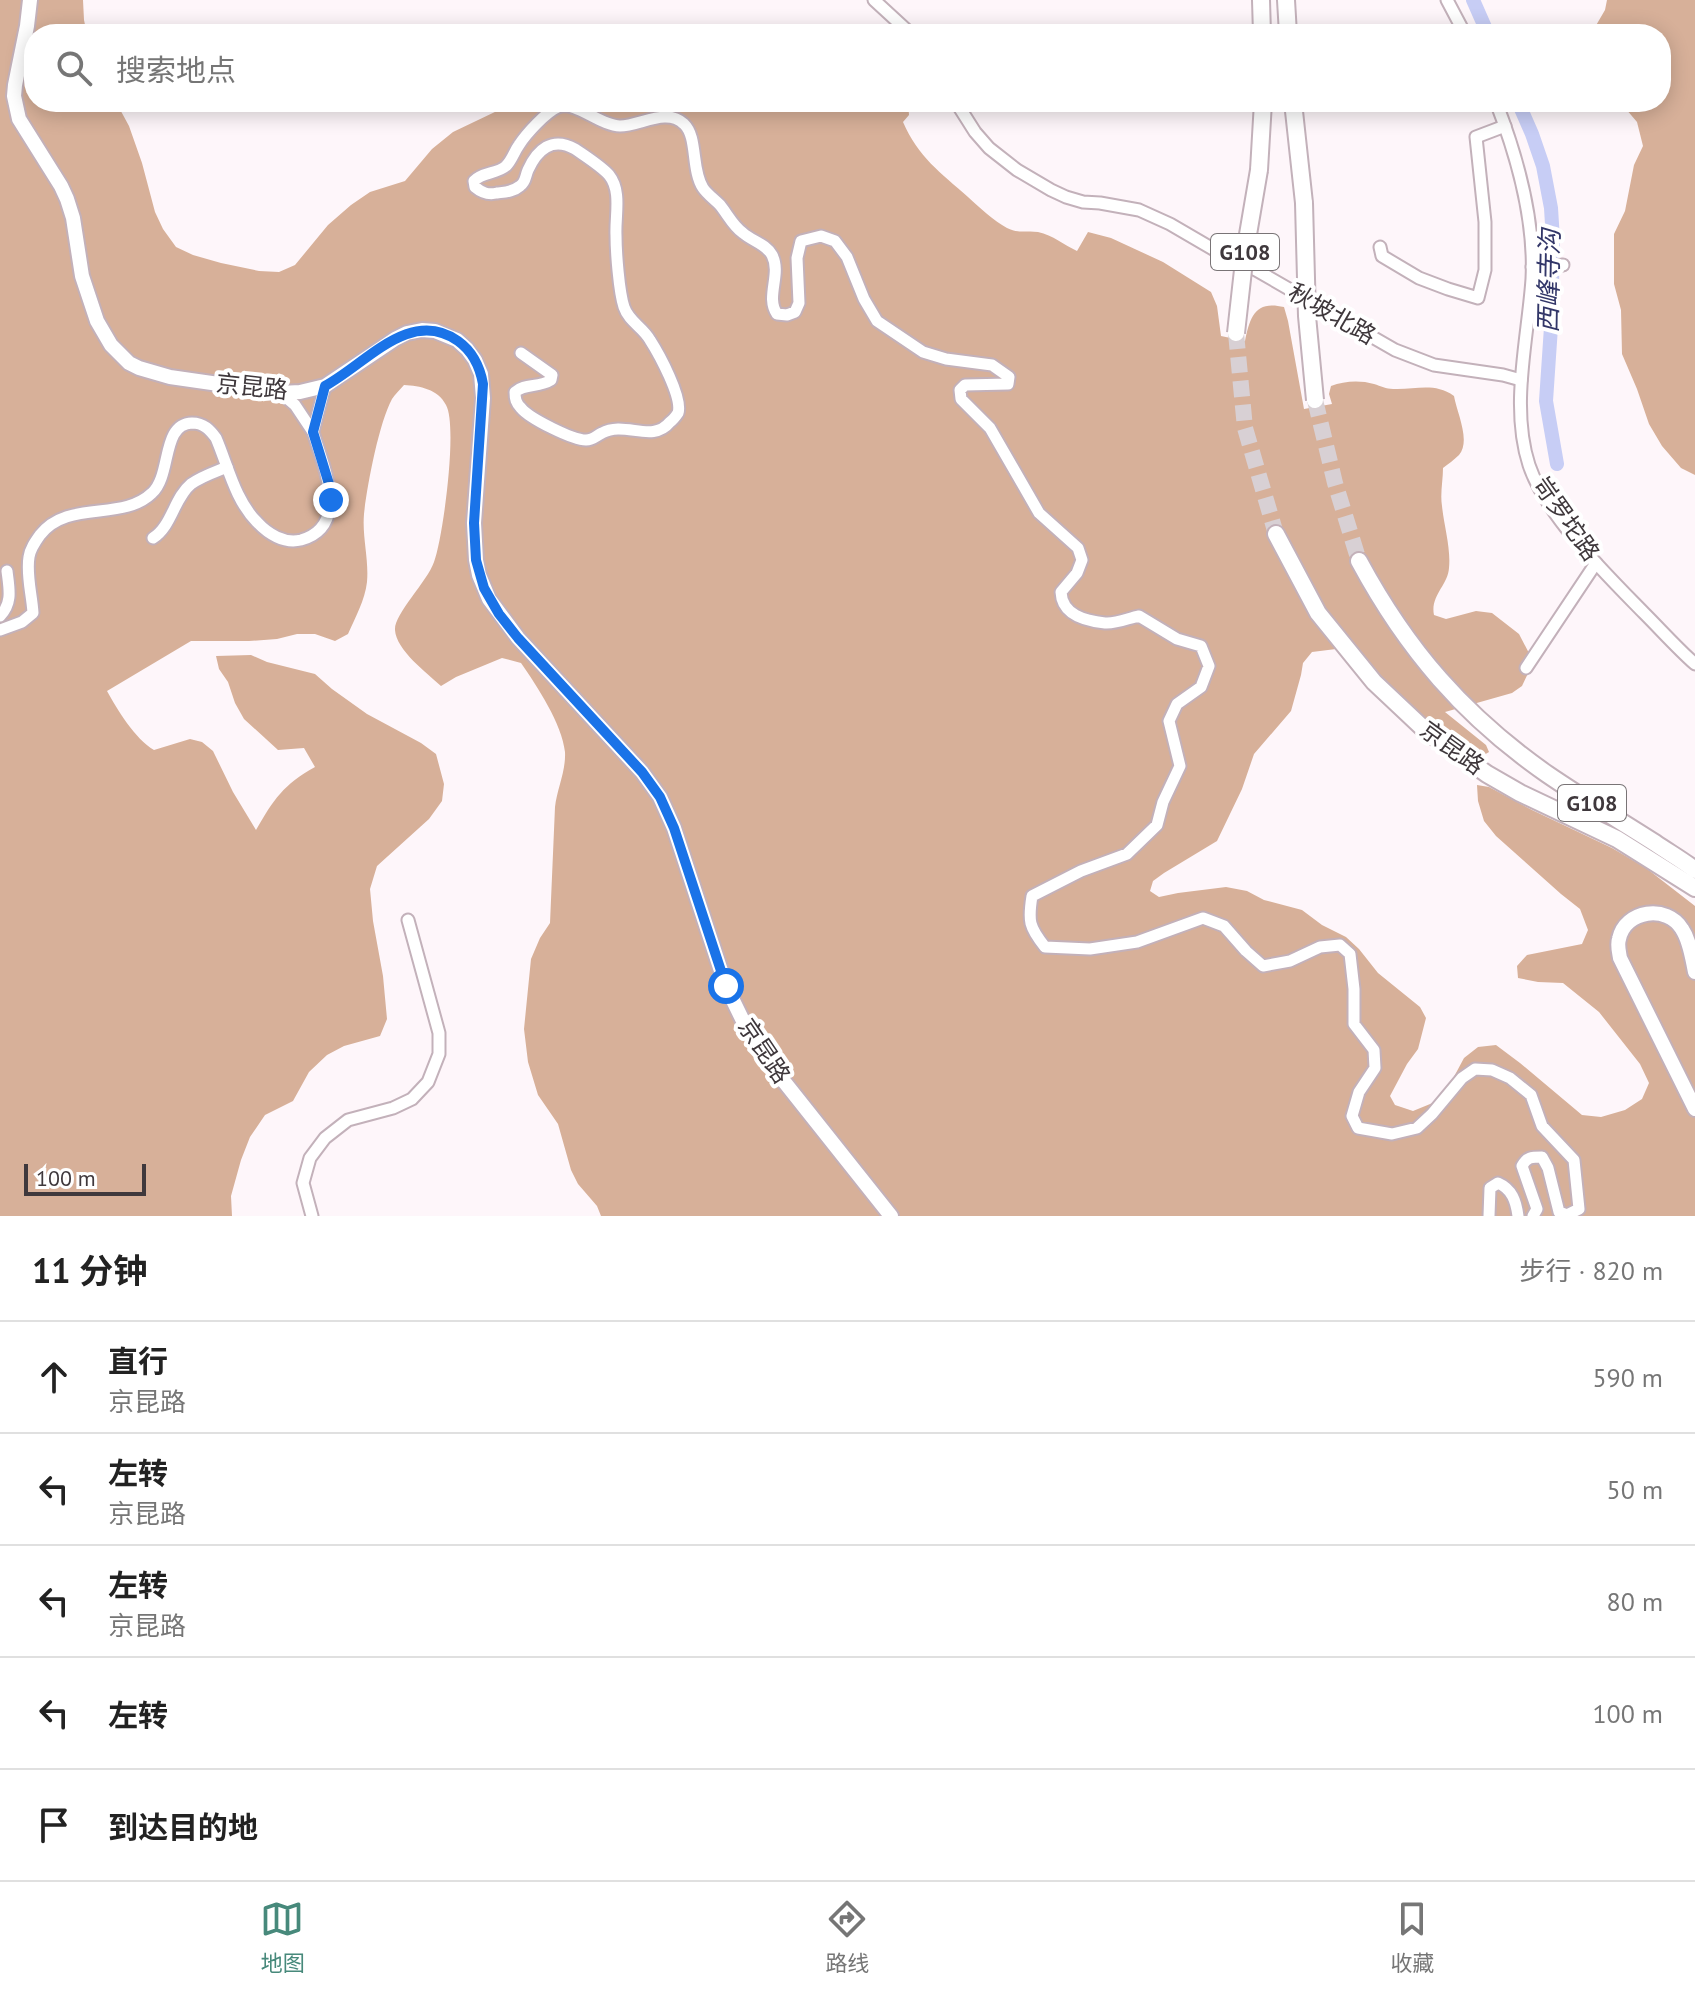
<!DOCTYPE html>
<html lang="zh">
<head>
<meta charset="utf-8">
<style>
  :root { --surface:#fff; --page:#f2f2f2; --text:#222; --muted:#767676; --line:#e0e0e0; --accent:#47897b }
  body { margin:0; font-family:"PT Sans","Noto Sans SC",sans-serif; background:var(--page); color:var(--text) }
  .scale { position:absolute; left:24px; bottom:20px; width:122px; box-sizing:border-box; padding-left:8px; border:4px solid #3f383c; border-top:0; font-size:22px; line-height:28px; white-space:nowrap; color:#3f383c; -webkit-text-stroke:6px #fff; paint-order:stroke }
  .stop { position:absolute; width:24px; height:24px; margin:-18px; border:6px solid #1a73e8; border-radius:50%; background:#fff }
  .stop.end { background:#1a73e8; border-color:#fff; box-shadow:0 2px 8px #0008 }
  .list { margin:0; padding:0; list-style:none }
  h2 { display:flex; justify-content:space-between; align-items:center; height:104px; margin:0; padding:0 32px; font-size:34px }
  h2 small { font-size:26px; font-weight:400; color:var(--muted) }
  .list li { display:grid; grid-template-columns:52px 1fr auto; gap:24px; align-items:center; box-sizing:border-box; height:112px; padding:0 32px; border-top:2px solid var(--line) }
  .list b { display:block; font-size:30px; white-space:nowrap }
  .list p { margin:0; font-size:26px; white-space:nowrap; color:var(--muted) }
  .list em { font-size:26px; font-style:normal; color:var(--muted) }
  .icon { flex:none; width:44px; height:44px; fill:none; stroke:currentColor; stroke-width:2; stroke-linecap:round; stroke-linejoin:round }
  .map { position:relative; flex:none; width:1695px; height:1216px; overflow:hidden }
  .search { position:absolute; background:var(--surface); box-shadow:0 4px 20px #0003; left:24px; right:24px; top:24px; height:88px; display:flex; align-items:center; gap:20px; box-sizing:border-box; padding:0 28px; border-radius:32px; color:var(--muted); font-size:30px }
  .sheet { height:664px; background:var(--surface) }
  nav { display:flex; justify-content:space-around; align-items:center; box-sizing:border-box; height:112px; border-top:2px solid var(--line); background:var(--surface); font-size:22px; color:var(--muted) }
  nav a { display:grid; justify-items:center; gap:4px }
  nav .on { color:var(--accent) }
  .map>svg:first-child { display:block }
</style>
</head>
<body>
<div class="map">
<svg width="1695" height="1216" viewBox="0 0 1695 1216">
  <rect width="100%" height="100%" fill="#fef6fa"/>
  <g fill="#d7b099">
    <path d="M 0,0 L 83,0 L 84,20 L 87,34 L 34,34 L 34,102 L 116,102 L 129,126 L 142,163 L 155,212 L 163,229 L 176,247 L 193,255 L 221,263 L 259,271 L 279,272 L 295,265 L 328,225 L 351,205 L 370,192 L 405,181 L 432,149 L 453,132 L 516,102 L 908,102 L 909,115 L 903,122 C 918,157 941,173 968,197 C 980,208 994,221 1007,228 C 1019,234 1027,230 1038,232 C 1053,235 1064,245 1077,251 L 1088,232 L 1111,238 L 1163,262 L 1211,292 L 1217,306 L 1221,336 L 1245,341 C 1250,317 1255,300 1284,307 L 1288,321 L 1304,409 L 1332,404 L 1329,394 L 1331,386 C 1344,381 1360,380 1374,384 C 1381,386 1386,389 1393,389 C 1416,390 1434,382 1454,396 C 1457,413 1471,441 1459,455 C 1454,460 1448,464 1443,468 C 1443,480 1440,494 1442,506 C 1444,526 1451,548 1449,568 C 1448,585 1430,596 1434,615 L 1446,619 L 1476,611 L 1492,613 L 1519,634 L 1531,657 L 1531,667 L 1522,686 L 1512,693 L 1445,712 L 1486,745 L 1489,752 L 1479,758 L 1442,736 L 1394,695 L 1361,654 L 1336,649 L 1312,652 L 1303,663 L 1301,675 L 1291,711 L 1254,754 L 1242,789 L 1217,841 L 1164,873 L 1153,881 L 1150,891 L 1159,897 L 1178,893 L 1226,887 L 1247,891 L 1264,900 L 1302,910 L 1322,925 L 1346,937 L 1359,949 L 1378,973 L 1420,1007 L 1426,1018 L 1418,1049 L 1407,1064 L 1390,1096 L 1395,1105 L 1413,1111 L 1435,1102 L 1449,1086 L 1464,1058 L 1478,1047 L 1496,1045 L 1520,1063 L 1582,1115 L 1601,1117 L 1625,1110 L 1642,1099 L 1649,1083 L 1640,1064 L 1599,1012 L 1563,983 L 1538,982 L 1518,978 L 1517,966 L 1527,955 L 1582,944 L 1588,930 L 1580,909 L 1561,894 L 1496,836 L 1484,821 L 1478,801 L 1477,785 L 1489,787 L 1532,810 L 1612,848 L 1646,868 L 1695,906 L 1695,1216 L 601,1216 L 597,1206 L 578,1184 L 571,1170 L 558,1124 L 538,1095 L 528,1062 L 524,1029 L 531,959 L 540,938 L 550,923 L 555,807 C 557,789 566,771 565,752 C 562,724 537,686 521,663 L 502,658 L 456,677 L 441,686 C 427,673 396,650 395,630 C 394,614 427,582 434,562 C 443,538 458,426 446,405 C 438,389 420,386 404,385 C 400,390 395,394 392,399 C 379,423 367,486 364,514 C 362,537 369,559 367,582 C 365,600 355,618 348,634 L 335,641 L 315,634 L 297,634 L 277,639 L 249,641 L 191,641 L 107,691 C 117,709 135,739 154,750 L 190,739 L 202,742 L 213,751 L 233,792 L 256,830 C 274,799 283,785 315,767 L 304,748 L 278,750 L 244,719 L 235,703 L 228,682 L 219,669 L 216,656 L 251,655 L 267,662 L 315,674 L 332,689 L 367,714 L 421,743 L 436,754 L 444,784 L 442,801 L 429,819 L 377,866 L 370,889 L 373,921 L 383,976 L 387,1019 L 380,1036 L 344,1046 L 327,1055 L 309,1072 L 293,1101 L 265,1115 L 250,1137 L 241,1160 L 231,1196 L 232,1216 L 0,1216 Z"/>
    <path d="M 1607,0 L 1695,0 L 1695,475 L 1681,468 L 1662,446 L 1649,424 L 1637,389 L 1622,354 L 1621,310 L 1614,284 L 1614,234 L 1625,211 L 1634,165 L 1643,146 L 1637,122 L 1620,102 L 1661,102 L 1661,34 L 1591,34 L 1605,10 Z"/>
  </g>
  <g fill="none" stroke-linecap="round" stroke-linejoin="round">
    <g stroke="#c7cdf5" stroke-width="14">
      <path d="M 1473,0 L 1488,34"/>
      <path d="M 1518,102 L 1532,134 L 1543,166 L 1551,208 L 1553,240 L 1551,327 L 1546,401 L 1557,464"/>
    </g>
    <g stroke="#d8d0d4" stroke-width="16" stroke-dasharray="16 8" stroke-linecap="butt">
      <path d="M 1236,333 L 1245,428 L 1276,534"/>
      <path d="M 1315,400 L 1335,483 L 1359,561"/>
    </g>
    <defs>
      <g id="minor">
        <path d="M 874,0 L 911,34"/>
        <path d="M 1447,0 L 1465,34"/>
        <path d="M 956,102 L 975,132 L 989,148 L 1017,170 L 1051,190 L 1066,197 L 1083,202 L 1100,203 L 1139,210 L 1170,224 L 1218,252 L 1256,270 L 1395,350 L 1434,365 L 1503,375 L 1521,380"/>
        <path d="M 1496,102 C 1517,156 1535,220 1532,279 C 1528,338 1510,407 1529,465 C 1546,516 1607,575 1644,613 C 1661,630 1677,648 1695,664"/>
        <path d="M 1380,247 L 1382,256 L 1419,278 L 1448,289 L 1478,298 L 1485,270 L 1485,222 L 1476,137 L 1505,126"/>
        <path d="M 1532,267 L 1563,265"/>
        <path d="M 521,353 L 552,375 L 551,380 C 539,388 525,383 515,392 C 515,399 516,403 521,408 C 530,419 573,440 586,440 C 593,440 596,436 602,433 C 625,420 652,444 670,422 C 673,420 676,416 678,413 C 683,398 659,354 650,340 C 643,327 629,322 624,307 C 619,292 616,252 616,235 C 615,216 622,191 609,175 C 601,166 585,156 575,149 C 552,136 537,150 528,170 C 525,177 526,182 520,186 C 513,192 505,192 497,193 C 488,195 482,193 475,187 L 474,181 C 482,172 497,174 506,166 C 512,160 514,152 519,145 C 526,134 546,112 558,107 C 575,100 600,126 620,126 C 640,126 667,107 684,124 C 698,137 691,170 703,188 C 707,194 714,199 720,205 C 728,215 733,226 743,233 C 752,241 766,244 772,255 C 782,274 765,297 777,314 L 787,315 L 795,312 L 799,303 L 797,258 L 801,241 L 821,236 L 835,241 L 847,257 L 864,299 L 877,321 L 923,352 L 946,359 L 992,365 L 1009,377 L 1008,384 L 965,385 L 960,390 L 961,399 L 990,428 L 1039,513 L 1078,548 L 1082,560 L 1077,573 L 1061,592 C 1062,615 1085,621 1105,623 C 1116,624 1129,618 1139,616 L 1177,639 L 1201,646 L 1209,666 L 1201,687 L 1177,704 L 1169,721 L 1180,766 L 1163,802 L 1157,825 L 1127,854 L 1081,871 L 1032,896 C 1028,921 1029,927 1045,947 L 1090,949 L 1137,942 L 1203,918 L 1224,926 L 1246,951 L 1263,966 L 1290,961 L 1320,947 L 1340,945 L 1350,954 L 1354,989 L 1354,1024 L 1374,1050 L 1375,1068 L 1359,1092 L 1352,1116 L 1358,1128 L 1392,1134 L 1417,1128 L 1432,1114 L 1462,1078 L 1475,1069 L 1492,1070 L 1510,1078 L 1531,1095 L 1542,1126 L 1574,1160 L 1579,1209 L 1567,1215 L 1559,1212 L 1548,1168 L 1542,1157 C 1531,1157 1527,1157 1522,1166 L 1537,1209 L 1533,1216"/>
        <path d="M 281,393 L 295,405 L 313,432 L 325,386"/>
        <path d="M 153,538 C 172,526 174,498 191,484 C 202,476 215,472 227,467"/>
        <path d="M 0,616 C 13,603 9,588 7,571"/>
        <path d="M 0,630 L 22,622 L 33,613 C 32,595 26,575 29,557 C 30,549 35,542 40,535 C 68,499 122,522 152,493 C 172,475 161,424 192,423 C 204,423 210,430 216,438 C 228,466 235,500 257,522 C 268,534 284,544 301,540 C 351,526 323,465 313,432"/>
        <path d="M 1526,668 L 1596,563"/>
        <path d="M 312,1216 L 303,1183 L 310,1158 L 325,1138 L 348,1120 L 393,1108 L 412,1099 L 428,1082 L 439,1054 L 439,1033 L 408,920"/>
        <path d="M 1489,1216 L 1490,1188 L 1498,1183 C 1512,1189 1516,1201 1518,1216"/>
      </g>
      <g id="major">
        <path d="M 30,0 L 27,26 L 15,85 L 14,96 L 19,119 L 61,186 L 67,199 L 73,218 L 82,276 L 97,321 L 111,345 L 129,363 L 139,368 L 170,377 L 281,393 L 300,392 L 325,386 L 395,339 L 407,333 L 422,330 L 435,331 L 457,340 L 467,349 L 475,360 L 481,374 L 483,398 L 474,523 L 476,560 L 479,575 L 489,599 L 518,638 L 642,772 L 660,797 L 674,828 L 726,986 L 744,1023 L 767,1060 L 891,1216"/>
        <path d="M 1695,972 C 1692,958 1690,941 1682,929 C 1667,904 1625,910 1619,939 C 1617,945 1619,952 1620,958 L 1695,1109"/>
      </g>
      <g id="highway">
        <path d="M 1261,0 L 1262,34"/>
        <path d="M 1286,0 L 1288,34"/>
        <path d="M 1293,102 L 1304,203"/>
        <path d="M 1259,170 L 1263,102"/>
        <path d="M 1276,534 L 1318,613 L 1374,682 L 1425,730 L 1487,774 L 1520,793 L 1617,839 L 1695,888"/>
        <path d="M 1359,561 C 1407,650 1464,716 1547,774 C 1582,798 1619,820 1655,843 C 1668,852 1682,860 1695,870"/>
      </g>
    </defs>
    <use href="#minor" stroke="#c3b1ba" stroke-width="15"/>
    <use href="#major" stroke="#c3b1ba" stroke-width="18"/>
    <use href="#highway" stroke="#c3b1ba" stroke-width="20"/>
    <use href="#minor" stroke="#fff" stroke-width="11"/>
    <use href="#major" stroke="#fff" stroke-width="14"/>
    <use href="#highway" stroke="#fff" stroke-width="16"/>
    <defs>
      <g id="highway-bridge">
        <path d="M 1304,203 L 1307,316 L 1315,400"/>
        <path d="M 1236,333 L 1245,252 L 1259,170"/>
      </g>
    </defs>
    <use href="#highway-bridge" stroke="#c3b1ba" stroke-width="20" stroke-linecap="butt"/>
    <use href="#highway-bridge" stroke="#fff" stroke-width="16"/>
  </g>
  <g fill="none" stroke-linecap="round" stroke-linejoin="round">
    <path stroke="#1a73e8" stroke-width="10" d="M 331,500 L 329,484 L 313,432 L 325,386 C 366,364 410,307 458,341 C 472,351 480,367 483,384 L 474,523 L 476,560 L 484,588 L 499,614 L 518,638 L 642,772 L 660,797 L 674,828 L 726,986"/>
  </g>
  <g text-anchor="middle" stroke-width="8" stroke-linejoin="round" paint-order="stroke">
    <g fill="#fff" stroke="#797476" stroke-width="2">
      <rect x="1211" y="234" width="68" height="36" rx="6"/>
      <rect x="1558" y="785" width="68" height="36" rx="6"/>
    </g>
    <g font-size="22" font-weight="bold" fill="#3f383c">
      <text x="1245" y="260">G108</text>
      <text x="1592" y="811">G108</text>
    </g>
    <g font-size="24" fill="#3f383c" stroke="#fff">
      <text transform="translate(1332 314) rotate(30)" y="8">秋坡北路</text>
      <text transform="translate(252 387) rotate(6)" y="8">京昆路</text>
      <text transform="translate(1566 519) rotate(55)" y="8">岢罗坨路</text>
      <text transform="translate(1452 748) rotate(36)" y="8">京昆路</text>
      <text transform="translate(764 1051) rotate(56)" y="8">京昆路</text>
    </g>
    <g font-size="26" font-style="italic" fill="#323668" stroke="#fff">
      <text transform="translate(1549 281) rotate(-89)" y="9">西峰寺沟</text>
    </g>
  </g>
</svg>
<div class="scale">100 m</div>
<div class="stop" style="left:726px;top:986px"></div>
<div class="stop end" style="left:331px;top:500px"></div>
<div class="search"><svg class="icon" aria-label="search" viewBox="0 0 24 24"><circle cx="10" cy="10" r="6"/><path d="M15 15l6 6"/></svg>搜索地点</div>
</div>
<section class="sheet">
<h2>11 分钟<small>步行 · 820 m</small></h2>
<ul class="list">
<li><svg class="icon" aria-label="ahead" viewBox="0 0 24 24"><path d="M12 20V5M6 11l6-6 6 6"/></svg><div><b>直行</b><p>京昆路</p></div><em>590 m</em></li>
<li><svg class="icon" aria-label="left" viewBox="0 0 24 24"><path d="M17 20v-9H6M10 6l-5 5 5 5"/></svg><div><b>左转</b><p>京昆路</p></div><em>50 m</em></li>
<li><svg class="icon" aria-label="left" viewBox="0 0 24 24"><path d="M17 20v-9H6M10 6l-5 5 5 5"/></svg><div><b>左转</b><p>京昆路</p></div><em>80 m</em></li>
<li><svg class="icon" aria-label="left" viewBox="0 0 24 24"><path d="M17 20v-9H6M10 6l-5 5 5 5"/></svg><div><b>左转</b></div><em>100 m</em></li>
<li><svg class="icon" aria-label="arrive" viewBox="0 0 24 24"><path d="M6 21V4h12l-3 4 3 4H6"/></svg><div><b>到达目的地</b></div></li>
</ul>
</section>
<nav>
<a class="on"><svg class="icon" aria-label="map" viewBox="0 0 24 24"><path d="M3 6l6-2 6 2 6-2v14l-6 2-6-2-6 2zM9 4v14M15 6v14"/></svg>地图</a>
<a><svg class="icon" aria-label="directions" viewBox="0 0 24 24"><path d="M12 3l9 9-9 9-9-9zM9 14v-3h6M13 9l2 2-2 2"/></svg>路线</a>
<a><svg class="icon" aria-label="saved" viewBox="0 0 24 24"><path d="M7 4h10v16l-5-4-5 4z"/></svg>收藏</a>
</nav>
</body>
</html>
